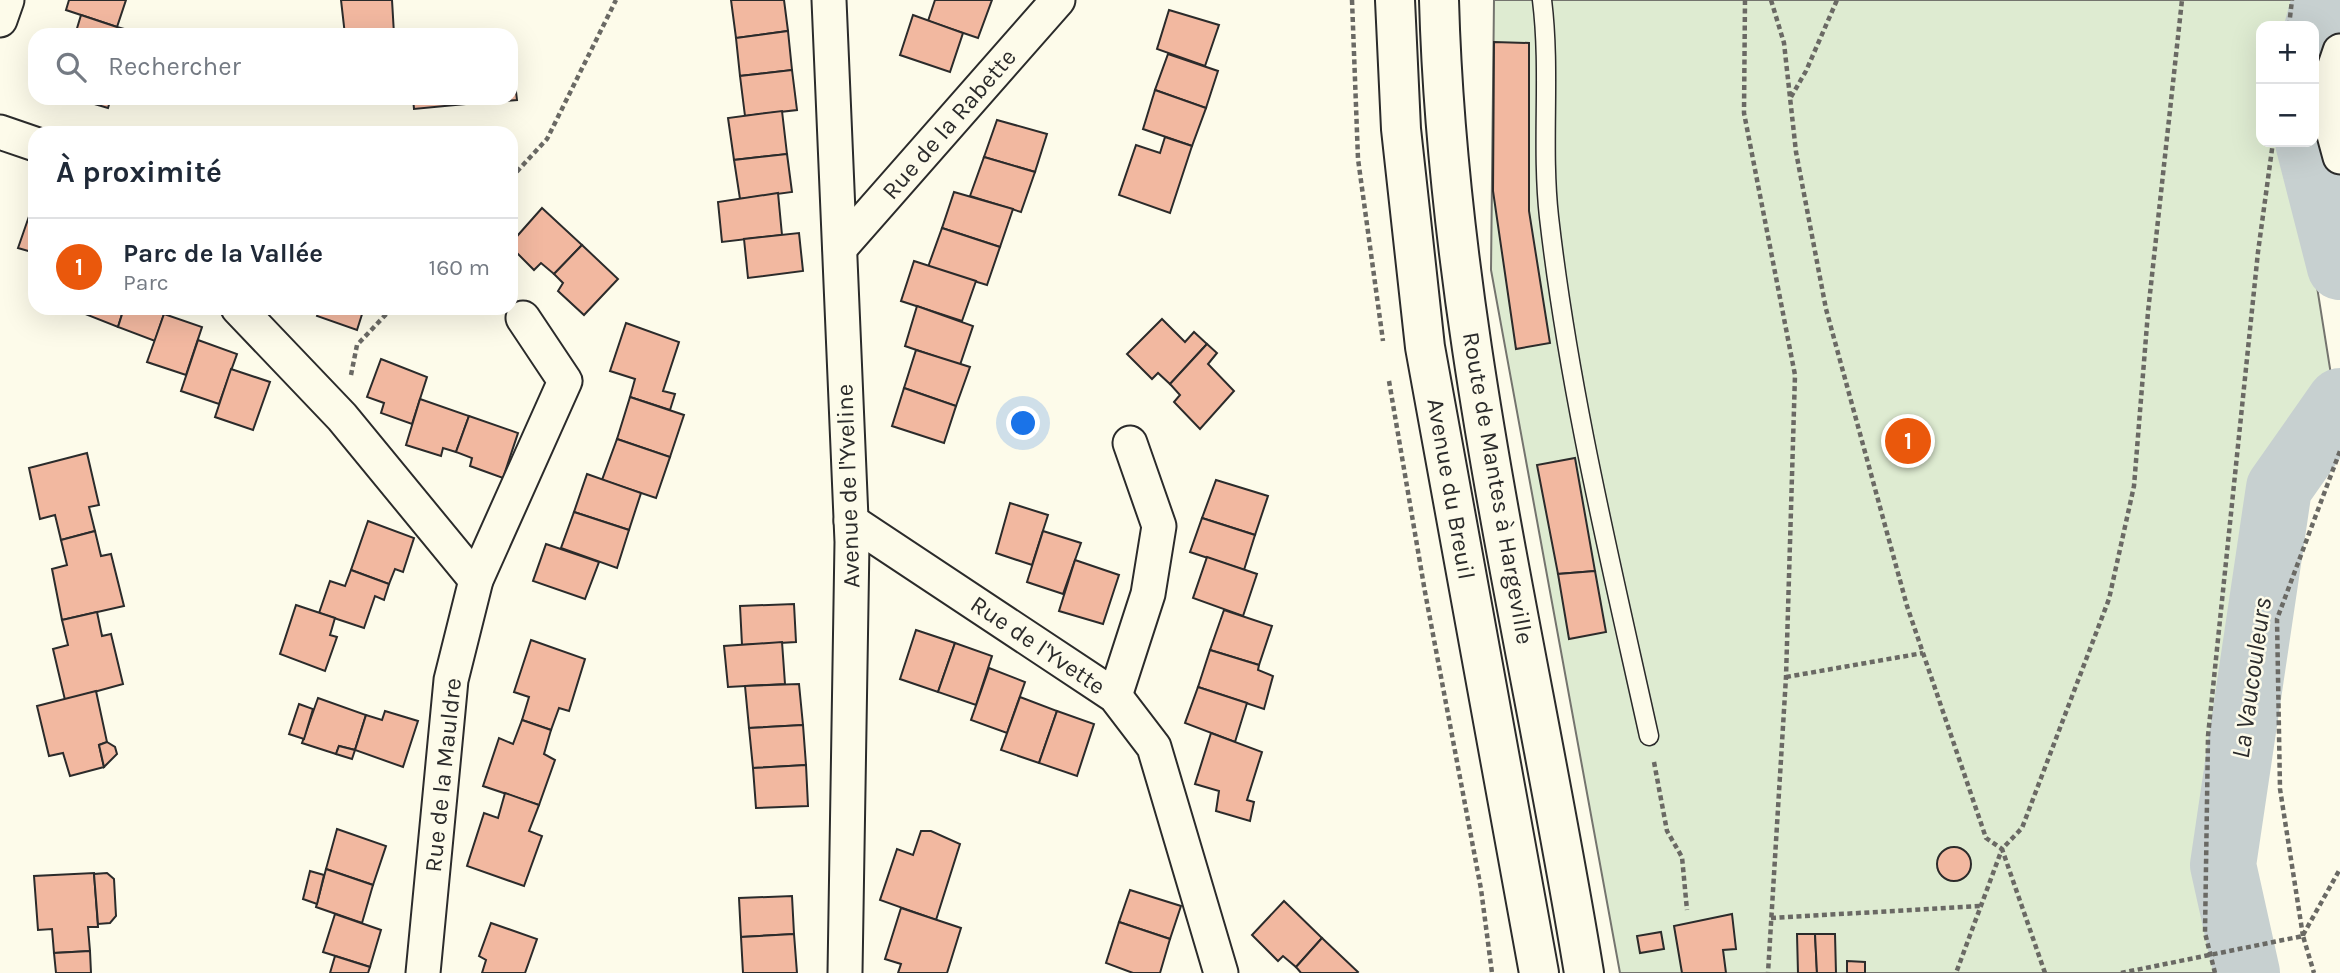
<!DOCTYPE html>
<html lang="fr">
<head>
<meta charset="utf-8">
<style>
  :root { --surface:#fff; --page:#f2f2f3; --text:#1f2937; --muted:#747a83; --line:#e0e1e3; --accent:#ea580c }
  body { margin:0; font-family:Karla,sans-serif; background:var(--page); color:var(--text) }
  .controls { position:absolute; right:21px; top:21px; display:grid; overflow:hidden; border-radius:14px; box-shadow:0 7px 28px #0002 }
  .controls button { width:63px; height:63px; display:grid; place-items:center; padding:0; border:0; border-bottom:2px solid var(--line); background:var(--surface); color:var(--text); font:35px sans-serif }
  .you { position:absolute; left:1024px; top:424px; width:24px; height:24px; margin:-18px; border:5px solid #fff; border-radius:50%; background:#1a73e8; box-shadow:0 0 0 10px #1a73e833 }
  .badge { display:grid; place-items:center; width:46px; height:46px; border-radius:50%; background:var(--accent); color:#fff; font-size:23px; font-weight:700 }
  .pin { position:absolute; translate:-50% -50%; border:4px solid #fff; box-shadow:0 2px 7px #0006 }
  .list { margin:0; padding:0; list-style:none }
  h2 { display:flex; justify-content:space-between; align-items:center; height:91px; margin:0; padding:0 28px; font-size:30px }
  h2 small { font-size:23px; font-weight:400; color:var(--muted) }
  .list li { display:grid; grid-template-columns:46px 1fr auto; gap:21px; align-items:center; box-sizing:border-box; height:98px; padding:0 28px; border-top:2px solid var(--line) }
  .list b { display:block; font-size:26px; white-space:nowrap }
  .list p { margin:0; font-size:23px; white-space:nowrap; color:var(--muted) }
  .list em { font-size:23px; font-style:normal; color:var(--muted) }
  .icon { flex:none; width:38px; height:38px; fill:none; stroke:currentColor; stroke-width:2; stroke-linecap:round; stroke-linejoin:round }
  .map { position:relative; flex:none; width:2340px; height:973px; overflow:hidden }
  .search { position:absolute; background:var(--surface); box-shadow:0 7px 28px #0002; left:28px; top:28px; width:490px; height:77px; display:flex; align-items:center; gap:18px; box-sizing:border-box; padding:0 24px; border-radius:21px; color:var(--muted); font-size:26px }
  .panel { position:absolute; background:var(--surface); box-shadow:0 7px 28px #0002; left:28px; top:126px; width:490px; height:189px; border-radius:21px }
  .map>svg:first-child { display:block }
</style>
</head>
<body>
<div class="map">
<svg width="2340" height="973" viewBox="0 0 2340 973">
  <rect width="100%" height="100%" fill="#fdfbea"/>
  <path fill="#deebd1" stroke="#74746e" stroke-width="2" d="M 1494,0 L 2315,0 L 2310,26 L 2261,26 L 2261,142 L 2294,142 L 2332,381 L 2257,501 L 2230,787 L 2272,973 L 1620,973 L 1491,270 Z"/>
  <g fill="none" stroke-linecap="round" stroke-linejoin="round">
    <g stroke="#c7d0d0" stroke-width="66">
      <path d="M 2314,40 L 2325,0"/>
      <path d="M 2308,142 L 2340,267"/>
      <path d="M 2247,973 L 2223,865 L 2279,488 L 2340,401"/>
    </g>
  </g>
  <g fill="#f2b8a0" stroke="#2b2b2b" stroke-width="2">
    <path d="M 69,0 L 126,0 L 117,27 L 66,10 Z"/>
    <path d="M 341,0 L 392,0 L 394,34 L 345,35 Z"/>
    <path d="M 731,0 L 784,0 L 788,31 L 736,38 Z"/>
    <path d="M 935,0 L 992,0 L 978,38 L 928,21 Z"/>
    <path d="M 1169,10 L 1219,25 L 1205,66 L 1157,49 Z"/>
    <path d="M 81,15 L 117,27 L 135,32 L 134,35 L 75,35 Z"/>
    <path d="M 913,15 L 963,33 L 950,72 L 900,55 Z"/>
    <path d="M 788,31 L 792,70 L 740,76 L 736,38 Z"/>
    <path d="M 1494,42 L 1529,43 L 1529,211 L 1550,343 L 1516,349 L 1493,191 Z"/>
    <path d="M 511,49 L 517,100 L 465,104 L 465,98 L 511,98 Z"/>
    <path d="M 1168,54 L 1218,71 L 1206,108 L 1155,90 Z"/>
    <path d="M 792,70 L 797,110 L 745,116 L 740,76 Z"/>
    <path d="M 1155,90 L 1206,108 L 1192,146 L 1143,129 Z"/>
    <path d="M 74,98 L 111,98 L 108,108 Z"/>
    <path d="M 413,98 L 465,98 L 465,104 L 414,109 Z"/>
    <path d="M 782,111 L 787,154 L 734,160 L 728,118 Z"/>
    <path d="M 997,120 L 1047,134 L 1035,172 L 984,157 Z"/>
    <path d="M 1165,137 L 1192,146 L 1170,213 L 1119,195 L 1136,145 L 1160,153 Z"/>
    <path d="M 787,154 L 792,192 L 740,199 L 734,160 Z"/>
    <path d="M 984,157 L 1035,172 L 1021,212 L 970,196 Z"/>
    <path d="M 954,192 L 1013,209 L 1000,247 L 942,228 Z"/>
    <path d="M 778,193 L 782,235 L 722,242 L 718,202 Z"/>
    <path d="M 35,199 L 35,253 L 18,248 Z"/>
    <path d="M 542,208 L 582,245 L 554,274 L 541,263 L 534,270 L 511,247 L 511,243 Z"/>
    <path d="M 942,228 L 1000,247 L 987,285 L 928,267 Z"/>
    <path d="M 799,233 L 803,271 L 748,278 L 744,239 Z"/>
    <path d="M 582,245 L 618,279 L 584,315 L 558,291 L 563,283 L 554,274 Z"/>
    <path d="M 914,261 L 976,281 L 962,321 L 901,301 Z"/>
    <path d="M 917,306 L 973,326 L 960,365 L 905,346 Z"/>
    <path d="M 81,308 L 124,308 L 118,327 L 80,312 Z"/>
    <path d="M 124,308 L 166,308 L 155,341 L 118,327 Z"/>
    <path d="M 320,308 L 364,308 L 357,330 L 317,316 Z"/>
    <path d="M 164,314 L 202,327 L 186,375 L 147,362 Z"/>
    <path d="M 1162,319 L 1185,342 L 1194,332 L 1207,344 L 1170,384 L 1158,373 L 1152,379 L 1127,354 Z"/>
    <path d="M 626,323 L 679,342 L 663,391 L 675,394 L 670,410 L 630,397 L 635,379 L 610,371 Z"/>
    <path d="M 198,340 L 237,354 L 219,404 L 181,391 Z"/>
    <path d="M 1207,344 L 1217,353 L 1208,364 L 1234,391 L 1200,429 L 1174,402 L 1180,395 L 1170,384 Z"/>
    <path d="M 916,350 L 970,367 L 956,406 L 904,388 Z"/>
    <path d="M 381,359 L 427,377 L 412,424 L 381,413 L 384,403 L 367,397 Z"/>
    <path d="M 231,369 L 270,382 L 253,430 L 215,417 Z"/>
    <path d="M 904,388 L 956,406 L 944,443 L 892,426 Z"/>
    <path d="M 630,397 L 684,415 L 670,457 L 617,439 Z"/>
    <path d="M 420,399 L 469,416 L 456,452 L 443,448 L 441,456 L 406,445 Z"/>
    <path d="M 469,416 L 518,433 L 503,478 L 470,466 L 472,458 L 456,452 Z"/>
    <path d="M 617,439 L 670,457 L 656,498 L 602,480 Z"/>
    <path d="M 87,453 L 99,505 L 89,507 L 95,531 L 61,540 L 55,515 L 40,519 L 29,468 Z"/>
    <path d="M 1575,458 L 1595,571 L 1558,574 L 1537,465 Z"/>
    <path d="M 587,474 L 641,493 L 629,530 L 574,512 Z"/>
    <path d="M 1216,480 L 1268,496 L 1255,535 L 1202,518 Z"/>
    <path d="M 1010,503 L 1048,515 L 1032,565 L 996,553 Z"/>
    <path d="M 574,512 L 629,530 L 617,568 L 561,548 Z"/>
    <path d="M 1202,518 L 1255,535 L 1244,570 L 1190,552 Z"/>
    <path d="M 368,521 L 414,538 L 403,572 L 395,569 L 389,584 L 351,570 Z"/>
    <path d="M 95,531 L 101,556 L 111,554 L 124,606 L 62,620 L 52,569 L 67,565 L 61,540 Z"/>
    <path d="M 1043,531 L 1081,543 L 1063,594 L 1027,582 Z"/>
    <path d="M 546,544 L 599,562 L 585,599 L 533,581 Z"/>
    <path d="M 1207,557 L 1257,574 L 1243,616 L 1193,598 Z"/>
    <path d="M 1075,560 L 1119,575 L 1103,624 L 1059,611 Z"/>
    <path d="M 351,570 L 389,584 L 384,600 L 375,596 L 364,628 L 319,613 L 330,581 L 345,586 Z"/>
    <path d="M 1595,571 L 1606,632 L 1569,639 L 1558,574 Z"/>
    <path d="M 794,604 L 796,642 L 742,645 L 740,606 Z"/>
    <path d="M 296,605 L 335,618 L 330,635 L 337,637 L 325,671 L 280,654 Z"/>
    <path d="M 1224,610 L 1272,626 L 1259,665 L 1210,650 Z"/>
    <path d="M 97,612 L 102,636 L 111,634 L 123,684 L 65,700 L 53,649 L 68,645 L 62,620 Z"/>
    <path d="M 916,630 L 955,643 L 938,692 L 900,679 Z"/>
    <path d="M 531,640 L 585,659 L 569,711 L 559,708 L 551,730 L 522,720 L 529,697 L 514,692 Z"/>
    <path d="M 782,642 L 785,684 L 728,687 L 724,646 Z"/>
    <path d="M 955,643 L 992,656 L 976,705 L 938,692 Z"/>
    <path d="M 1210,650 L 1259,665 L 1258,670 L 1273,676 L 1264,709 L 1198,687 Z"/>
    <path d="M 989,668 L 1025,682 L 1007,733 L 971,720 Z"/>
    <path d="M 799,684 L 803,725 L 749,728 L 745,686 Z"/>
    <path d="M 1198,687 L 1247,703 L 1235,742 L 1185,723 Z"/>
    <path d="M 96,691 L 107,742 L 99,745 L 104,767 L 70,776 L 63,753 L 49,756 L 37,706 Z"/>
    <path d="M 1020,697 L 1057,711 L 1039,763 L 1001,750 Z"/>
    <path d="M 318,698 L 366,715 L 355,750 L 339,746 L 336,754 L 302,743 Z"/>
    <path d="M 299,704 L 313,709 L 304,739 L 289,734 Z"/>
    <path d="M 385,711 L 418,721 L 403,767 L 355,750 L 366,715 L 382,720 Z"/>
    <path d="M 1057,711 L 1094,724 L 1077,776 L 1039,763 Z"/>
    <path d="M 522,720 L 551,730 L 544,754 L 555,760 L 539,805 L 483,786 L 499,738 L 513,744 Z"/>
    <path d="M 803,725 L 806,765 L 753,768 L 749,728 Z"/>
    <path d="M 1211,733 L 1262,752 L 1247,800 L 1254,802 L 1250,821 L 1216,811 L 1219,791 L 1195,784 Z"/>
    <path d="M 107,742 L 115,747 L 117,754 L 104,767 L 99,745 Z"/>
    <path d="M 339,746 L 355,750 L 352,759 L 336,754 Z"/>
    <path d="M 806,765 L 808,806 L 756,808 L 753,768 Z"/>
    <path d="M 505,793 L 539,805 L 529,831 L 542,836 L 524,886 L 467,866 L 484,813 L 498,818 Z"/>
    <path d="M 337,829 L 386,846 L 373,885 L 326,869 Z"/>
    <path d="M 921,831 L 931,831 L 960,844 L 936,920 L 880,900 L 897,849 L 913,855 Z"/>
    <circle cx="1954" cy="864" r="17"/>
    <path d="M 326,869 L 373,885 L 362,923 L 316,907 Z"/>
    <path d="M 310,871 L 324,875 L 317,904 L 303,899 Z"/>
    <path d="M 94,873 L 98,927 L 88,927 L 90,951 L 54,953 L 52,929 L 38,930 L 34,876 Z"/>
    <path d="M 107,873 L 114,879 L 116,916 L 110,923 L 98,924 L 94,874 Z"/>
    <path d="M 1130,890 L 1181,906 L 1170,939 L 1119,922 Z"/>
    <path d="M 792,896 L 794,934 L 741,937 L 739,898 Z"/>
    <path d="M 1284,901 L 1322,938 L 1296,967 L 1283,956 L 1278,961 L 1252,935 Z"/>
    <path d="M 901,908 L 961,928 L 947,973 L 898,973 L 901,964 L 885,959 Z"/>
    <path d="M 335,914 L 381,930 L 370,967 L 323,952 Z"/>
    <path d="M 1732,914 L 1736,949 L 1723,950 L 1726,973 L 1682,973 L 1674,926 Z"/>
    <path d="M 1119,922 L 1170,939 L 1160,973 L 1133,973 L 1106,963 Z"/>
    <path d="M 491,923 L 537,939 L 525,973 L 482,973 L 486,960 L 479,956 Z"/>
    <path d="M 1661,932 L 1664,949 L 1640,953 L 1637,936 Z"/>
    <path d="M 794,934 L 797,973 L 743,973 L 741,937 Z"/>
    <path d="M 1797,934 L 1815,934 L 1817,973 L 1798,973 Z"/>
    <path d="M 1815,934 L 1835,934 L 1836,973 L 1817,973 Z"/>
    <path d="M 1322,938 L 1358,972 L 1357,973 L 1301,973 L 1296,967 Z"/>
    <path d="M 90,951 L 91,973 L 56,973 L 54,953 Z"/>
    <path d="M 335,956 L 370,967 L 368,973 L 330,973 Z"/>
    <path d="M 1847,961 L 1865,962 L 1865,973 L 1847,973 Z"/>
  </g>
  <g fill="none" stroke-linecap="round" stroke-linejoin="round">
    <defs>
      <path id="lane" d="M 1542,0 C 1551,72 1541,145 1549,217 C 1569,392 1611,564 1649,736"/>
      <g id="street">
        <path d="M 829,0 L 852,542 L 845,973"/>
        <path d="M 0,20 L 7,0"/>
        <path d="M 2340,51 L 2324,98 L 2340,157"/>
        <path d="M 0,132 L 35,144"/>
        <path d="M 840,248 L 1058,0"/>
        <path d="M 238,308 L 342,417 L 476,580"/>
        <path d="M 851,521 L 1115,696 L 1154,747 L 1221,973"/>
        <path d="M 1115,696 L 1148,594 L 1159,526 L 1130,443"/>
        <path d="M 423,973 L 451,680 L 476,580 L 565,381 L 523,318"/>
      </g>
      <g id="primary">
        <path d="M 1395,0 L 1401,129 L 1425,347 L 1539,973"/>
        <path d="M 1439,0 C 1448,329 1531,650 1584,973"/>
      </g>
    </defs>
    <use href="#lane" stroke="#2b2b2b" stroke-width="21"/>
    <use href="#street" stroke="#2b2b2b" stroke-width="37"/>
    <use href="#primary" stroke="#2b2b2b" stroke-width="42"/>
    <g stroke="#6a6964" stroke-width="4.5" stroke-dasharray="5 3.5" stroke-linecap="butt">
      <path d="M 1352,0 L 1358,159 L 1383,341"/>
      <path d="M 1745,0 L 1744,113 L 1795,375 L 1786,677 L 1768,973"/>
      <path d="M 1771,0 L 1784,43 L 1796,152 L 1826,309 L 1907,606 L 1986,838 L 2002,849 L 1956,973"/>
      <path d="M 2289,26 L 2292,0"/>
      <path d="M 1791,97 L 1806,71 L 1837,0"/>
      <path d="M 511,178 L 547,139 L 616,0"/>
      <path d="M 351,375 L 357,345 L 392,308"/>
      <path d="M 1389,381 L 1425,592 L 1481,889 L 1492,973"/>
      <path d="M 1786,677 L 1923,653"/>
      <path d="M 1654,762 L 1667,831 L 1682,857 L 1687,910"/>
      <path d="M 1771,918 L 1981,906"/>
      <path d="M 2303,935 L 2340,869"/>
      <path d="M 2303,936 L 2280,789 L 2277,619 L 2340,451"/>
      <path d="M 2045,973 L 2002,849 L 2022,828 L 2109,599 L 2134,486 L 2148,312 L 2182,0"/>
      <path d="M 2121,973 L 2303,936 L 2314,973"/>
      <path d="M 2215,973 L 2205,933 L 2208,736 L 2258,252 L 2273,142"/>
    </g>
    <use href="#lane" stroke="#fdfbea" stroke-width="18"/>
    <use href="#street" stroke="#fdfbea" stroke-width="33"/>
    <use href="#primary" stroke="#fdfbea" stroke-width="38"/>
  </g>
  <g text-anchor="middle" stroke-width="5" stroke-linejoin="round" paint-order="stroke">
    <g font-size="24" fill="#2b2b2b" stroke="#fdfbea">
      <text transform="translate(949 124) rotate(-49)" y="8">Rue de la Rabette</text>
      <text transform="translate(848 486) rotate(-92)" y="8">Avenue de l'Yveline</text>
      <text transform="translate(1498 488) rotate(80)" y="8">Route de Mantes à Hargeville</text>
      <text transform="translate(1451 489) rotate(80)" y="8">Avenue du Breuil</text>
      <text transform="translate(1038 645) rotate(34)" y="8">Rue de l'Yvette</text>
      <text transform="translate(443 775) rotate(-84)" y="8">Rue de la Mauldre</text>
    </g>
    <g font-size="26" font-style="italic" fill="#2b2b2b" stroke="#fdfbea">
      <text transform="translate(2251 678) rotate(-82)" y="9">La Vaucouleurs</text>
    </g>
  </g>
</svg>
<div class="controls">
<button>+</button>
<button>−</button>
</div>
<div class="you"></div>
<div class="pin badge" style="left:1908px;top:441px">1</div>
<div class="search"><svg class="icon" aria-label="search" viewBox="0 0 24 24"><circle cx="10" cy="10" r="6"/><path d="M15 15l6 6"/></svg>Rechercher</div>
<section class="panel">
<h2>À proximité<small></small></h2>
<ul class="list">
<li><span class="badge">1</span><div><b>Parc de la Vallée</b><p>Parc</p></div><em>160 m</em></li>
</ul>
</section>
</div>
</body>
</html>
